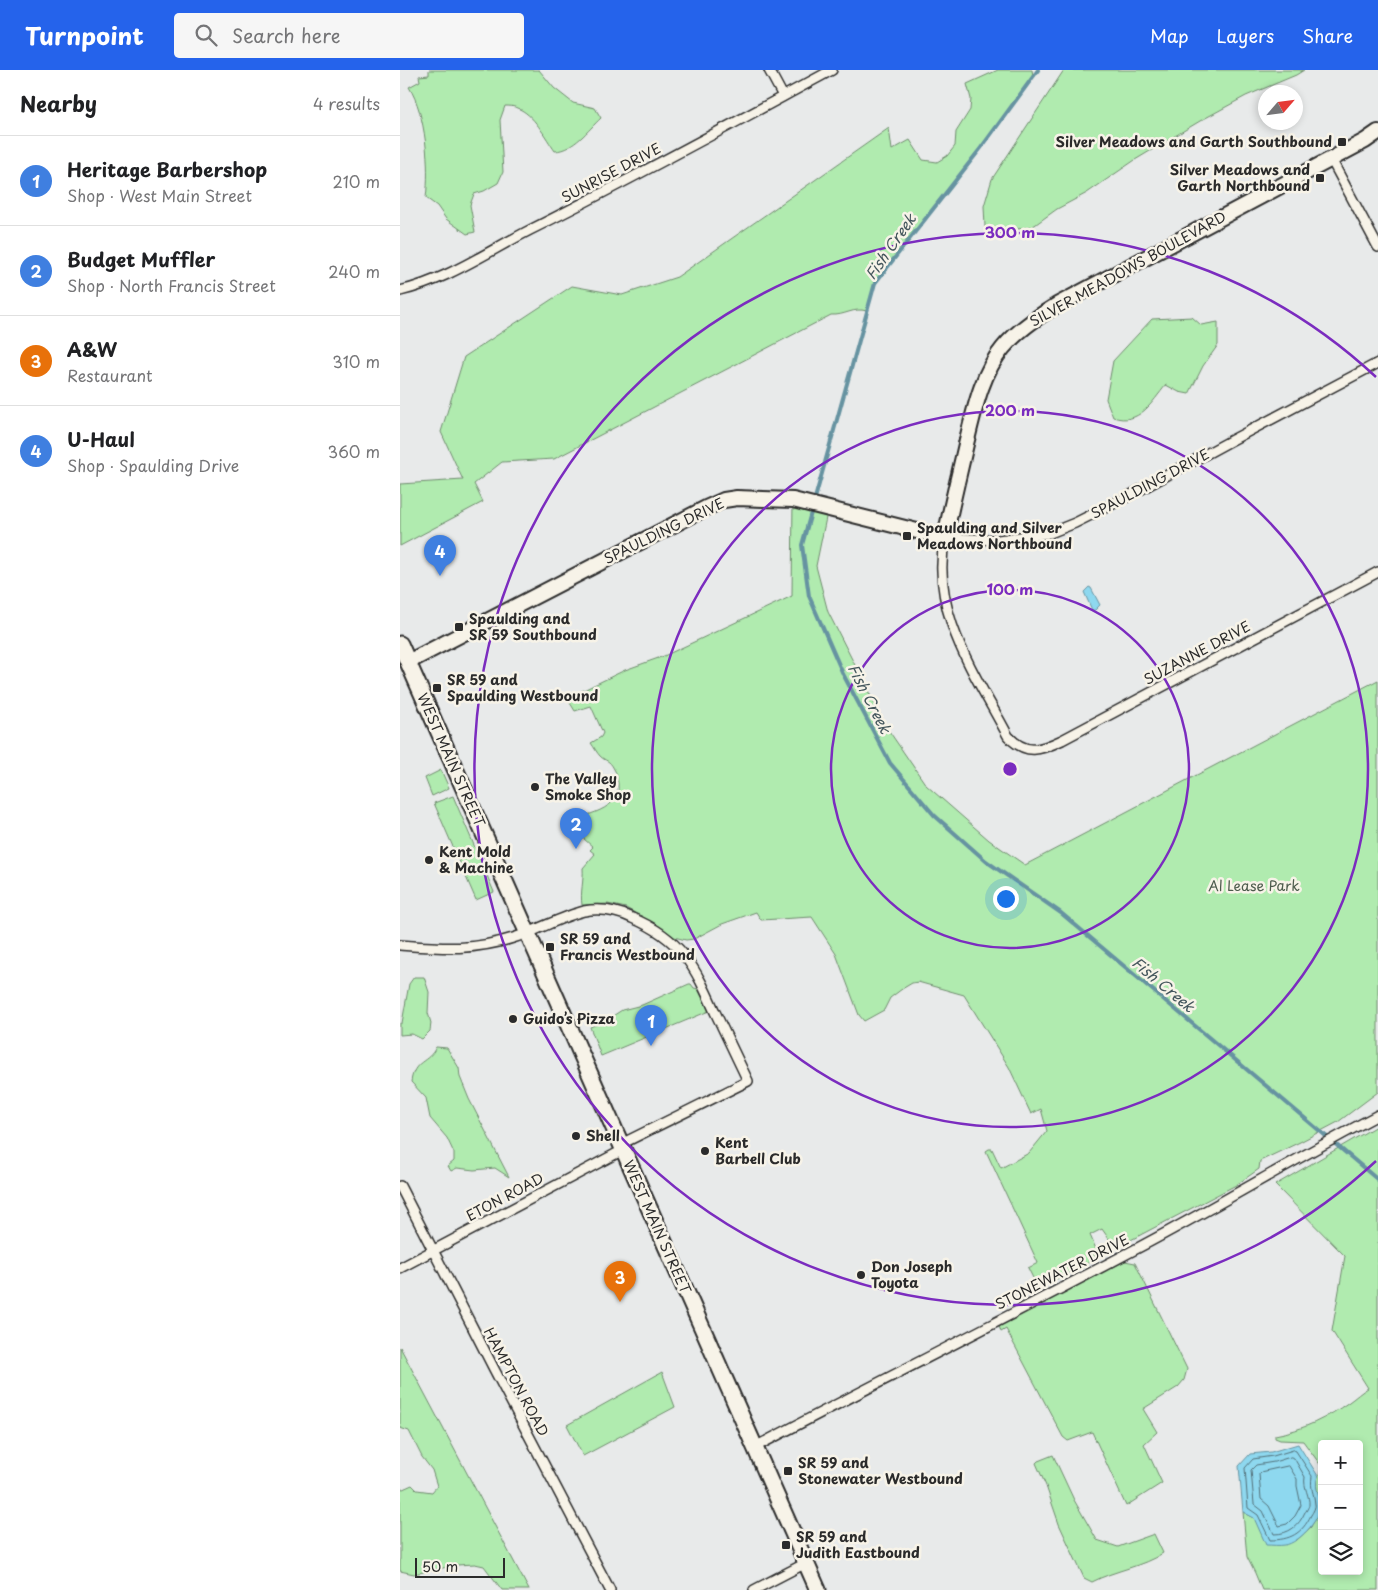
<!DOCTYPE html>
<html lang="en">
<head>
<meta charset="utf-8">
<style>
  :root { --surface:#fff; --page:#f6f6f6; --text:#202124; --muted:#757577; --line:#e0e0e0; --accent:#2563eb }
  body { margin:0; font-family:"Playpen Sans",sans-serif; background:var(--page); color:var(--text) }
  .controls { position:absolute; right:15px; bottom:15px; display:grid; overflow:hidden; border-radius:5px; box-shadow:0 2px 8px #0003 }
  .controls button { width:45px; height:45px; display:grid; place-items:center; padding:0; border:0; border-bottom:1px solid var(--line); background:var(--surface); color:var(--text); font:25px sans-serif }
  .compass { position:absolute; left:858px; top:15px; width:45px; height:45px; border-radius:50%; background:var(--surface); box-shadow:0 2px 8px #0003; rotate:62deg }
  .scale { position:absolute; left:15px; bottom:12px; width:90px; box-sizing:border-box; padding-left:5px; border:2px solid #2b2b2b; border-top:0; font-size:14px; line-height:18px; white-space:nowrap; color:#2b2b2b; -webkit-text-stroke:4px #f7f3e8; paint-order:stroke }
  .you { position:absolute; left:605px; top:828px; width:18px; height:18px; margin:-12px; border:4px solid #fff; border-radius:50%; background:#1a73e8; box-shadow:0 0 0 8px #1a73e833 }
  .badge { display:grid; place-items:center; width:32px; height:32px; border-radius:50%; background:var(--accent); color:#fff; font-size:16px; font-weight:700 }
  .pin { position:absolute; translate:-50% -41px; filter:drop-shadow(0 1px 2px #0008) }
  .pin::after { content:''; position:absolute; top:26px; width:18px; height:15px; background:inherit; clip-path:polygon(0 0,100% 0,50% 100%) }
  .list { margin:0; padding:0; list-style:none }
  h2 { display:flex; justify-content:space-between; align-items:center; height:65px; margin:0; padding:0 20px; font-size:21px }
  h2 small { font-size:16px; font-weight:400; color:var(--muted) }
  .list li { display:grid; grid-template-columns:32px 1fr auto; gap:15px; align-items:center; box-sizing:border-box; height:90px; padding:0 20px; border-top:1px solid var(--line) }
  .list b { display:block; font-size:19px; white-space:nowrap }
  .list p { margin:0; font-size:16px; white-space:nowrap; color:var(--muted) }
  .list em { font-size:16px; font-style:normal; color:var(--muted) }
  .icon { flex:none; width:28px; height:28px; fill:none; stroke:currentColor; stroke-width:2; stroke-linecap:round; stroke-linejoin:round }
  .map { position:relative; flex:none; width:978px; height:1520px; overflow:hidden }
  header { display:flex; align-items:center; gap:30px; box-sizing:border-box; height:70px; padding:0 25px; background:var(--accent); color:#fff }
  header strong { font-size:24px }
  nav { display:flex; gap:28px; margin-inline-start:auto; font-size:18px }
  .search { width:350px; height:45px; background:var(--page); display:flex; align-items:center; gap:12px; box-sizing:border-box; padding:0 18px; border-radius:5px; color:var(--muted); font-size:19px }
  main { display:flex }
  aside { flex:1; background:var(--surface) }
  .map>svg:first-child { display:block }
</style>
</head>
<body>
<header>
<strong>Turnpoint</strong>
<div class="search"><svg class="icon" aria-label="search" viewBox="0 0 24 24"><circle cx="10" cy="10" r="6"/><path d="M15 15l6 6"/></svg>Search here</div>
<nav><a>Map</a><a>Layers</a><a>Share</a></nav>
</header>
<main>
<aside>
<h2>Nearby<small>4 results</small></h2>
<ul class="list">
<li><span class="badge" style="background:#3f7fe0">1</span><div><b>Heritage Barbershop</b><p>Shop · West Main Street</p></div><em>210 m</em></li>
<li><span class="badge" style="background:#3f7fe0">2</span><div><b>Budget Muffler</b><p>Shop · North Francis Street</p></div><em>240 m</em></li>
<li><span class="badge" style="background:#e8710a">3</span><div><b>A&amp;W</b><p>Restaurant</p></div><em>310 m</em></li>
<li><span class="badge" style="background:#3f7fe0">4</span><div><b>U-Haul</b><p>Shop · Spaulding Drive</p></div><em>360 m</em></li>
</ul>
</aside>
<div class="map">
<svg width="978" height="1520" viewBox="0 0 978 1520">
  <rect width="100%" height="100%" fill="#e8eaea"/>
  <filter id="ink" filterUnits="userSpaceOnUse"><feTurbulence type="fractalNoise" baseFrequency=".02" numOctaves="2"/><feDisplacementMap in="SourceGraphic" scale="10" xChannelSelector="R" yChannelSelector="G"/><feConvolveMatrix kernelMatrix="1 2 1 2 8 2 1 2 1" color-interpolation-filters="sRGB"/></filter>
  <g filter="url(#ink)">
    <g fill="#b0ebaf" stroke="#6e8b6d" fill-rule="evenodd">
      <path d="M 29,0 L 139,0 L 154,18 L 173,33 L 195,38 L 201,48 C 188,60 174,80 155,81 C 145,67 134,44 117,38 C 114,36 109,36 105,36 L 100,50 L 103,102 L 98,113 L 84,121 L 74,124 L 70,135 L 75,162 L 67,164 L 46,149 L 37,136 L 26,128 C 30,97 26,44 9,17 L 20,11 L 19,6 L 29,5 Z"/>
      <path d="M 598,0 L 632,0 L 633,6 L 581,78 L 476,213 L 467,241 C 453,237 445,246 431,245 L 154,389 L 102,392 L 74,414 L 83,432 L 0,476 L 0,414 L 63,410 L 41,362 L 64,287 L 172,216 L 222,225 L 277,207 L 489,58 L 492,80 L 510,70 L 523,90 L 537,92 L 547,86 L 555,76 L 556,62 L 570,40 L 571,29 L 567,14 Z"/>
      <path d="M 664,0 L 904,0 L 896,5 L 846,26 L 800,51 L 735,90 L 687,123 L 657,139 L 632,157 L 603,161 L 585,157 L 584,136 L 592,109 Z"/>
      <path d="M 792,247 L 801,255 L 818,252 L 818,275 L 803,296 L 789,324 L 779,322 L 766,315 C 752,332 739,356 713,347 L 706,329 L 713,291 L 752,249 Z"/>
      <path d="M 393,430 L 428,438 L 416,496 L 428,542 L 487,658 L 526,715 L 589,770 L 625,795 L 978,610 L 978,1022 L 938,1052 L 900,1072 L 860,1091 L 859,1099 L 836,1115 L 725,1173 L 717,1175 L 709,1169 L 702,1159 L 690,1165 L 696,1179 L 694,1188 L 681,1198 L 670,1202 L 645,1215 L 640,1214 L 633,1208 L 628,1198 L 638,1193 L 586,1081 L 589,1079 L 592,1079 L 601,1098 L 629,1083 L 647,1061 L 641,1039 L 631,1044 L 609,997 L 564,925 L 518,912 L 512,913 L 502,919 L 490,928 L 484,940 L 464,951 L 459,945 L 436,884 L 412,847 L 361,850 L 356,842 L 322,854 L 294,869 L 286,870 L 274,867 L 262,858 L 226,838 L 208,834 L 182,835 C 180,822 184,811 183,798 L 195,784 L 190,780 L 193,777 L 165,752 C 184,745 222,740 218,714 C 217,709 217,703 214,699 C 209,689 206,692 200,686 C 197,683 194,677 191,673 L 201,667 L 203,663 L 191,636 L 175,641 L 167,628 L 225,600 L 264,586 L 392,526 Z"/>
      <path d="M 41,700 L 49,718 L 32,726 L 25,708 Z"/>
      <path d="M 53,726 L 94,822 L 76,830 L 34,733 Z"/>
      <path d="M 14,907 L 24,907 L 29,922 L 28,943 L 31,953 L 30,961 L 22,969 L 12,964 L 0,965 L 0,953 L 2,953 L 9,914 Z"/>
      <path d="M 289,914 L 291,914 L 294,918 L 298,919 L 309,941 L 201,986 L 190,957 L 205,951 L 222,940 L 242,935 Z"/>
      <path d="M 36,977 L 47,978 L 59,998 L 60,1007 L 69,1029 L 109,1107 L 95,1098 L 74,1100 L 57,1098 L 51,1101 L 48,1096 L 54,1091 L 54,1083 L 47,1068 L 30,1048 L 26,1028 L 11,1012 C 14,989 28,994 36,977 Z"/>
      <path d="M 978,1055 L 978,1520 L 862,1520 L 855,1503 L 847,1487 L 843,1442 L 897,1470 L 911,1457 L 921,1436 L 915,1414 L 922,1397 L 903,1371 L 880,1370 L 875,1368 L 875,1365 C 903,1360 927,1348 949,1332 C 956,1327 961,1322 968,1318 L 932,1261 L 945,1186 L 875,1115 ZM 922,1374 L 959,1374 L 959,1501 L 922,1501 Z"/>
      <path d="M 725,1191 L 735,1193 L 787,1299 L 784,1310 L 778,1317 L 743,1339 L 757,1362 L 744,1374 L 762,1413 L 726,1436 L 692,1362 L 668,1371 L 663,1367 L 606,1259 L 601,1262 L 599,1256 Z"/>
      <path d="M 0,1277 L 129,1520 L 102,1520 L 84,1496 L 75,1494 L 57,1495 L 14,1504 L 0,1501 L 0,1418 L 3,1419 L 12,1415 L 17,1420 L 32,1422 L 37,1416 L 32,1400 L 22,1387 L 9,1361 L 0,1358 Z"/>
      <path d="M 262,1302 L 275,1337 L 183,1386 L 167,1355 Z"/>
      <path d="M 653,1385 L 674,1430 L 697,1470 L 718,1477 L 754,1464 L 763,1483 C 742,1497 715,1500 692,1512 L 684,1508 L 659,1454 L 646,1416 L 636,1393 L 638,1391 Z"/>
    </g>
    <g fill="#8ed8ef" stroke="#6693a1">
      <path d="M 689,517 L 691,518 L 700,535 L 695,540 L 692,540 L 684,522 Z"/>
      <path d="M 898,1374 L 918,1406 C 913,1421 922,1425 921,1437 C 919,1450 899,1473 885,1475 C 879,1476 872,1475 866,1475 L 854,1448 L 843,1442 L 839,1396 L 850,1384 L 871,1382 Z"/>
    </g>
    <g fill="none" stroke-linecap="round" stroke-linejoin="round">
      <g stroke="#537079" stroke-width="1">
        <path d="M 894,1380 L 896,1381 L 912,1406 C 910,1420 914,1422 915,1434 C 916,1437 913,1442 911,1445 C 902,1464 890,1470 870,1470 L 858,1445 L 848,1438 L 845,1398 L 853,1389 L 873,1386 Z"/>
        <path d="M 891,1387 L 894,1388 L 905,1407 C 903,1418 910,1426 909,1435 C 909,1436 906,1442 905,1442 C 899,1456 889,1464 874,1464 L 863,1441 L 854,1434 L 851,1400 L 856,1395 L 874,1392 Z"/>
        <path d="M 889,1396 L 897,1409 L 897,1416 L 901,1435 L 895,1446 L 887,1454 L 879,1456 L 869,1436 L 861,1429 L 859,1404 L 861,1402 Z"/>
      </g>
      <path stroke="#6693a1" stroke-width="4" d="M 638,0 L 581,78 L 475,213 L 402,475 L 409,526 L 443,604 L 490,693 L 534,745 L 586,791 L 661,843 L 978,1110"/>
      <defs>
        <g id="street">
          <path d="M 369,0 L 383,26"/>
          <path d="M 931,89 L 978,177"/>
          <path d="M 0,221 C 47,210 87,182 130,160 C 232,109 332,54 432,0"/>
          <path d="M 978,293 L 832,370 L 727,427 L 675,453 L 650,463 L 598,470 L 545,468 C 529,541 576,605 608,666 C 626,686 641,680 662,670 L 978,502"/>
          <path d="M 0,875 C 42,878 72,881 113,868 C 137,861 160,847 184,841 C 201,838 217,841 232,848 C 281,868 295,897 315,942 C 326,965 337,988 348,1011 L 221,1074"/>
          <path d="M 0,1116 L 95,1301 L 210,1520"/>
          <path d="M 0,1198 L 223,1080"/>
          <path d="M 355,1377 C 481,1311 608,1247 734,1180 C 816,1137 896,1088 978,1045"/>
          <path d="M 354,1520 L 406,1493"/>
        </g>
        <path id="secondary" d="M 8,592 L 306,438 L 324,430 L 337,428 L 393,430 L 545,468 C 551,436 559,405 566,374 C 574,342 581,304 603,278 C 618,260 637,247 657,235 L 965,71 L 978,62"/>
        <path id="primary" d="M 0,574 L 418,1520"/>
      </defs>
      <use href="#street" stroke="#2b2b2b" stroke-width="12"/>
      <use href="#secondary" stroke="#2b2b2b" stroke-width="18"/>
      <use href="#primary" stroke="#2b2b2b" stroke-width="19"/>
      <use href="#street" stroke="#f7f3e8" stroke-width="9"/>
      <use href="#secondary" stroke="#f7f3e8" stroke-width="14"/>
      <use href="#primary" stroke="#f7f3e8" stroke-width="15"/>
    </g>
  </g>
  <g fill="none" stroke="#7b2cbf" stroke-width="2.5">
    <circle cx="610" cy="699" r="179"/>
    <circle cx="610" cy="699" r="358"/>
    <path d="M976 1091A536 536 0 1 1 976 307"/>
  </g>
  <g fill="#2b2b2b" stroke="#f7f3e8" stroke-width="2">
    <rect x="937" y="67" width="10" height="10" rx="2.5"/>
    <rect x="915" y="103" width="10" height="10" rx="2.5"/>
    <rect x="502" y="461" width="10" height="10" rx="2.5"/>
    <rect x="54" y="552" width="10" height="10" rx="2.5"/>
    <rect x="32" y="613" width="10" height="10" rx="2.5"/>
    <circle cx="135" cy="717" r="5"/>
    <circle cx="29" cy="790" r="5"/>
    <rect x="145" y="872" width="10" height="10" rx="2.5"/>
    <circle cx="113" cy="949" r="5"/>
    <circle cx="176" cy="1066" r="5"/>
    <circle cx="305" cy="1081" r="5"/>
    <circle cx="461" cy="1205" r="5"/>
    <rect x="383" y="1396" width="10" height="10" rx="2.5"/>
    <rect x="381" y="1470" width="10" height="10" rx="2.5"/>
  </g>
  <g text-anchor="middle" stroke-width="5" stroke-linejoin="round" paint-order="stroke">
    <g font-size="14" font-weight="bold" fill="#2b2b2b" stroke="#f7f3e8" text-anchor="start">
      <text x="932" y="77" text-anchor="end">Silver Meadows and Garth Southbound</text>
      <text x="910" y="105" text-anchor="end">Silver Meadows and<tspan x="910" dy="16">Garth Northbound</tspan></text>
      <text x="517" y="463">Spaulding and Silver<tspan x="517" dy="16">Meadows Northbound</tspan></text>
      <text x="69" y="554">Spaulding and<tspan x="69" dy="16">SR 59 Southbound</tspan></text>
      <text x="47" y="615">SR 59 and<tspan x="47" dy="16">Spaulding Westbound</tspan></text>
      <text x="145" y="714">The Valley<tspan x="145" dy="16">Smoke Shop</tspan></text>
      <text x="39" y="787">Kent Mold<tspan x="39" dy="16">&amp; Machine</tspan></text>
      <text x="160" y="874">SR 59 and<tspan x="160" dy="16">Francis Westbound</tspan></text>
      <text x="123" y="954">Guido’s Pizza</text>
      <text x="186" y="1071">Shell</text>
      <text x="315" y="1078">Kent<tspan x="315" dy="16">Barbell Club</tspan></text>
      <text x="471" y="1202">Don Joseph<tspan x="471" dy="16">Toyota</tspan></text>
      <text x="398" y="1398">SR 59 and<tspan x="398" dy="16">Stonewater Westbound</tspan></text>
      <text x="396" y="1472">SR 59 and<tspan x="396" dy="16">Judith Eastbound</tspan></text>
    </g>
    <g font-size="14" fill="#2b2b2b" stroke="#f7f3e8">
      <text transform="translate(211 103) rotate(-28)" y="5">SUNRISE DRIVE</text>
      <text transform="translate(728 199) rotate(-29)" y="5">SILVER MEADOWS BOULEVARD</text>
      <text transform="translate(750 414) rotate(-28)" y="5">SPAULDING DRIVE</text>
      <text transform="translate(264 461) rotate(-26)" y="5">SPAULDING DRIVE</text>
      <text transform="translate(797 583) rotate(-28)" y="5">SUZANNE DRIVE</text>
      <text transform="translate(51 690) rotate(66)" y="5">WEST MAIN STREET</text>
      <text transform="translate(105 1127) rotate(-28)" y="5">ETON ROAD</text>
      <text transform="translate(257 1157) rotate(66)" y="5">WEST MAIN STREET</text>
      <text transform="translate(662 1202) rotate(-27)" y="5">STONEWATER DRIVE</text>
      <text transform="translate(116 1312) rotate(62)" y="5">HAMPTON ROAD</text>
    </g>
    <g font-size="14" fill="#4c5b4c" stroke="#f7f3e8">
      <text x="854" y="821">Al Lease Park</text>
    </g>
    <g font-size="15" font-style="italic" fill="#44565c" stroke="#f7f3e8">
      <text transform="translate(491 177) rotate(-55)" y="5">Fish Creek</text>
      <text transform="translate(469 629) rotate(63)" y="5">Fish Creek</text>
      <text transform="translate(763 915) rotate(40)" y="5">Fish Creek</text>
    </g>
  </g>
  <circle cx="610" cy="699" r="8" fill="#7b2cbf" stroke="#f7f3e8" stroke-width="2.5"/>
  <g font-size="15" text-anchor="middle" font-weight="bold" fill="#7b2cbf" stroke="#f7f3e8" stroke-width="5" stroke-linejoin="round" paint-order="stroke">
    <text x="610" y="168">300 m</text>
    <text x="610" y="346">200 m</text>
    <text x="610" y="525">100 m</text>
  </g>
</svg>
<div class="controls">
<button>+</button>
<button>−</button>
<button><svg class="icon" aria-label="layers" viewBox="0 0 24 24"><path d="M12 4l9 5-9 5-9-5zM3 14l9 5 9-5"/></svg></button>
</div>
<svg class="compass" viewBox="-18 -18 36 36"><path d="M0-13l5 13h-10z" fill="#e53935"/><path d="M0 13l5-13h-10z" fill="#757577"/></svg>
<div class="scale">50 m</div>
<div class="you"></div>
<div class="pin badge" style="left:251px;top:976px;background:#3f7fe0">1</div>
<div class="pin badge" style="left:176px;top:779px;background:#3f7fe0">2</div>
<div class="pin badge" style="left:220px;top:1232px;background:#e8710a">3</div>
<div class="pin badge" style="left:40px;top:506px;background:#3f7fe0">4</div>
</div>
</main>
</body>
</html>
